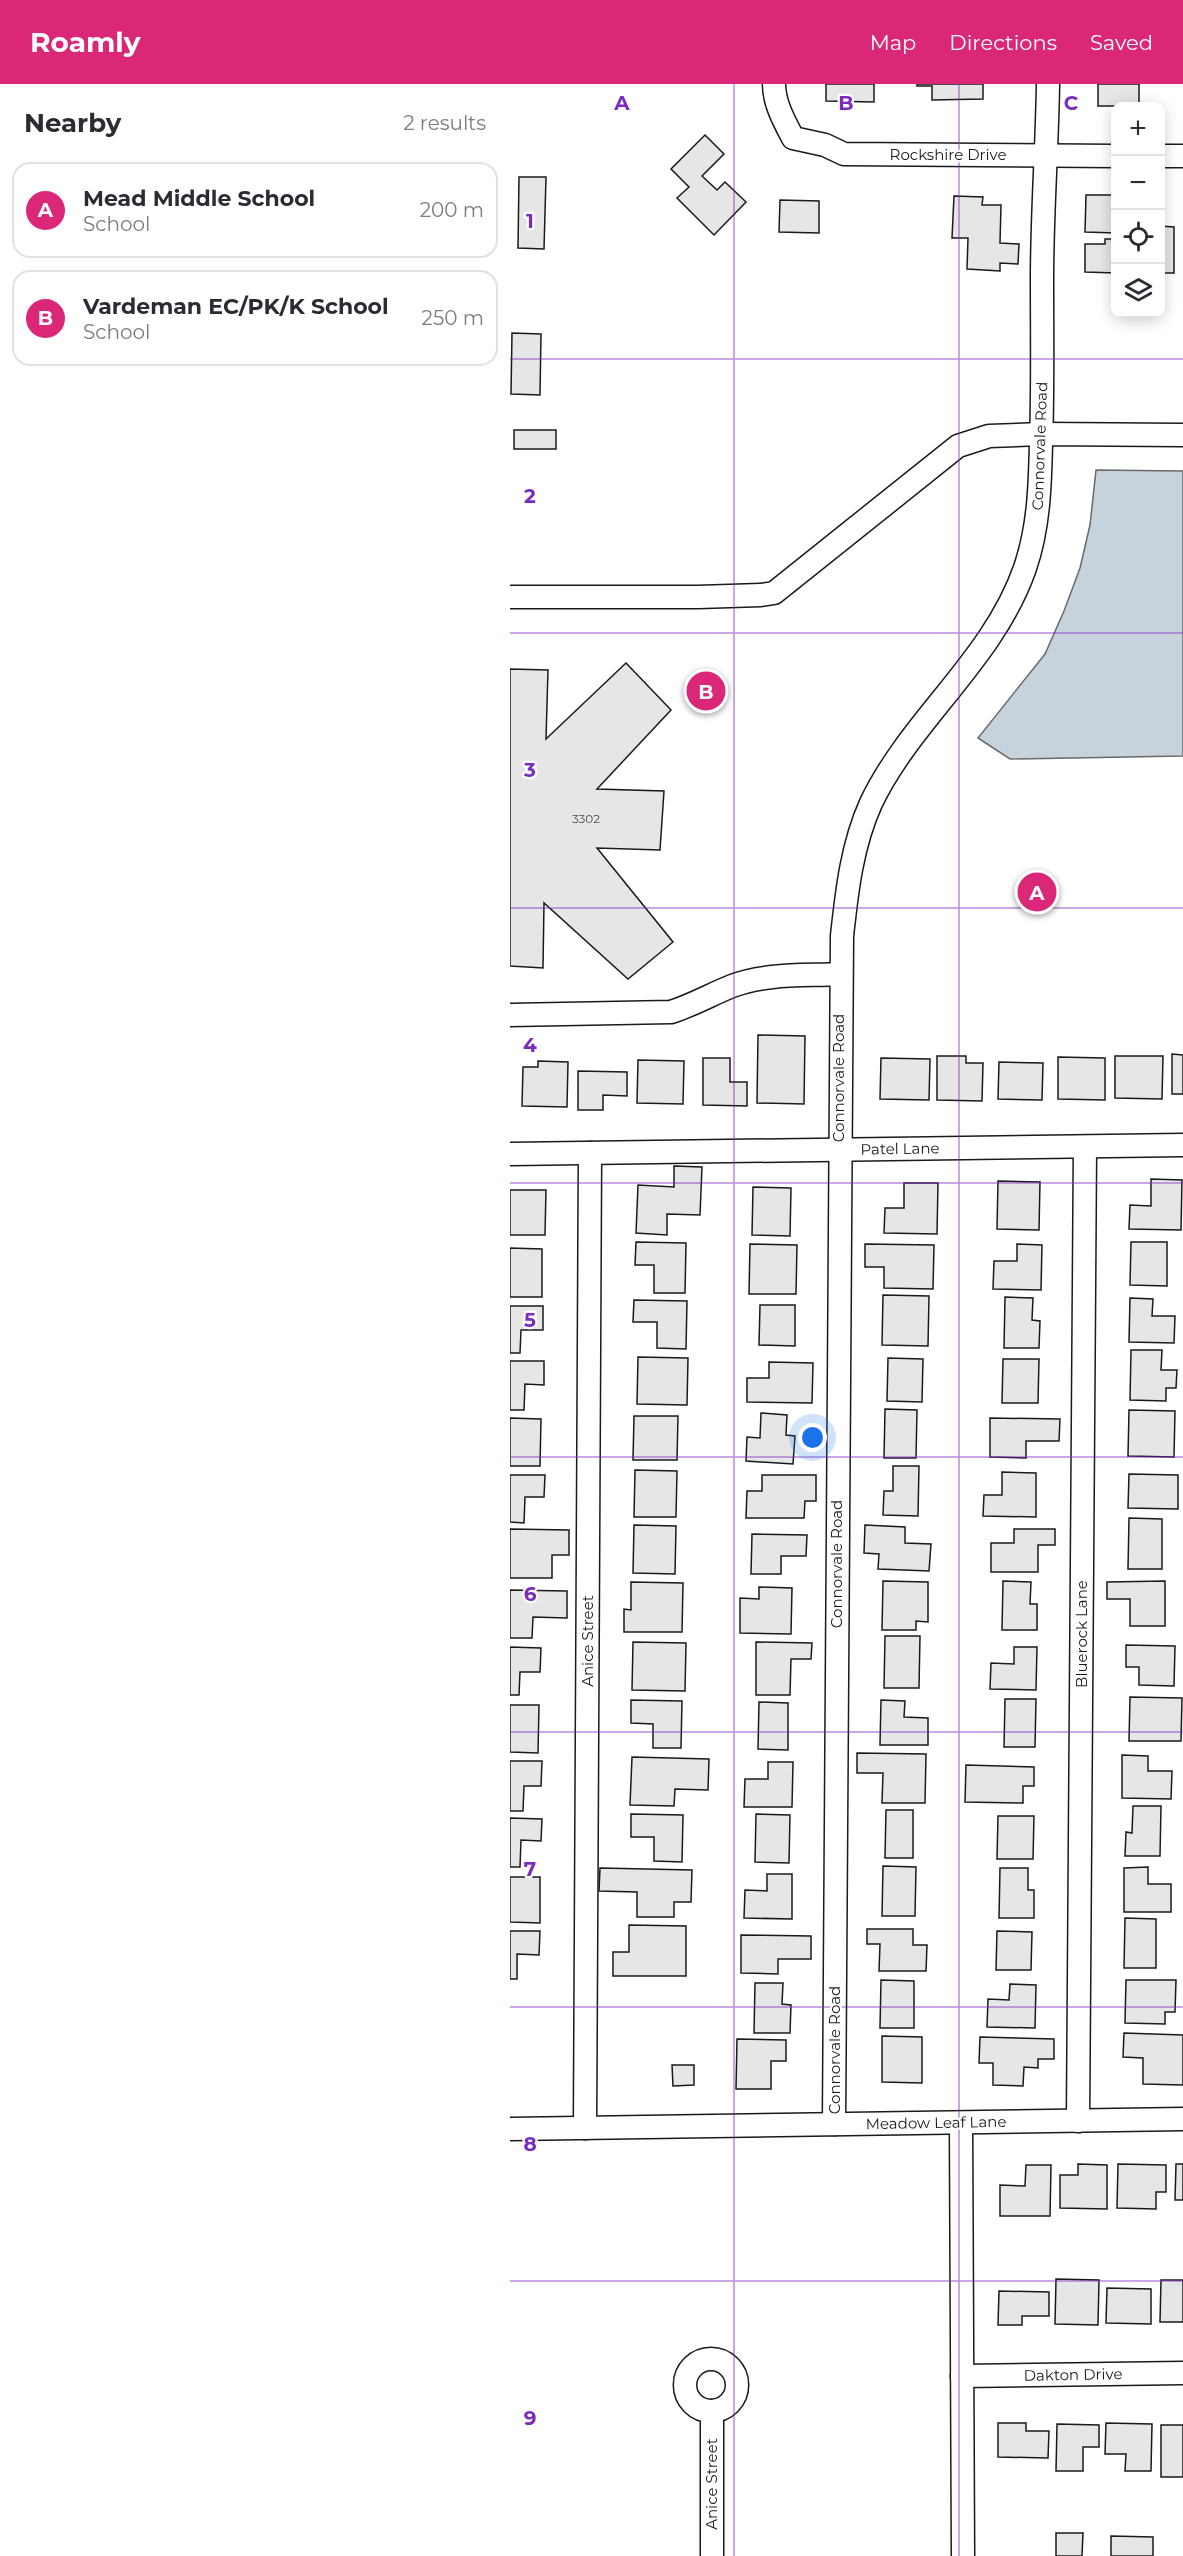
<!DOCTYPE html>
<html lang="en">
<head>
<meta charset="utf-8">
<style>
  :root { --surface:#fff; --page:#f7f7f7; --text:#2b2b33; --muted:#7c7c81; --line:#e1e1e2; --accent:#db2777 }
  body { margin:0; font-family:Montserrat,sans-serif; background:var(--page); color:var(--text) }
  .controls { position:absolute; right:18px; top:18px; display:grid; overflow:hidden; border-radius:12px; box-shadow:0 3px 15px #0003 }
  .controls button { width:54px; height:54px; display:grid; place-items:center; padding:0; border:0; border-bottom:2px solid var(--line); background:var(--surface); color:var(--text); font:30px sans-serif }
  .you { position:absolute; left:303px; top:1354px; width:21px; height:21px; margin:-15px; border:4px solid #fff; border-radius:50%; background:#1a73e8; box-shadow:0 0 0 9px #1a73e833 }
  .badge { display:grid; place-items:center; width:39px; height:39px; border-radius:50%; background:var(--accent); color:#fff; font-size:20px; font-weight:700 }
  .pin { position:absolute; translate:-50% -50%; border:3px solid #fff; box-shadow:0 2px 6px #0006 }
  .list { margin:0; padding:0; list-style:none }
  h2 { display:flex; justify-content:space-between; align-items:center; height:78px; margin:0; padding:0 24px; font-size:26px }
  h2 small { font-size:20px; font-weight:400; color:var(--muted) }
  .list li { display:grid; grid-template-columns:39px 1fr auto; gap:18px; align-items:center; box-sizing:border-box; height:96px; margin:0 12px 12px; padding:0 12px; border:2px solid var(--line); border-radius:18px }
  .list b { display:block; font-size:22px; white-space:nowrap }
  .list p { margin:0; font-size:20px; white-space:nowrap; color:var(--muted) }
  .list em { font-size:20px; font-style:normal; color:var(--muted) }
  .icon { flex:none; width:33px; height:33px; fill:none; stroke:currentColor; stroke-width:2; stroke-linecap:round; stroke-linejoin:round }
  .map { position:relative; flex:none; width:673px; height:2472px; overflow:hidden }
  header { display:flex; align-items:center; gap:36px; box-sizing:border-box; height:84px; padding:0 30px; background:var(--accent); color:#fff }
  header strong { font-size:28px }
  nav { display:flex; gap:33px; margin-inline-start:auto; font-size:21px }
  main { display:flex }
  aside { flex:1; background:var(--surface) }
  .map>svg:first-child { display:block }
</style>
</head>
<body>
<header>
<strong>Roamly</strong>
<nav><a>Map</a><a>Directions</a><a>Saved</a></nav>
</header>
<main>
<aside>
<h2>Nearby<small>2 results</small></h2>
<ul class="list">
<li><span class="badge">A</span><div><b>Mead Middle School</b><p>School</p></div><em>200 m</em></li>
<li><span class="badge">B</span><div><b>Vardeman EC/PK/K School</b><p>School</p></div><em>250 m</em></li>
</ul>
</aside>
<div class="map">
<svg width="673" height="2472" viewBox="0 0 673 2472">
  <rect width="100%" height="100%" fill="#fff"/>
  <path fill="#c6d2dc" stroke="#6a6a6a" stroke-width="1.5" d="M 586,386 L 673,387 L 673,672 L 500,675 L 468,654 L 535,570 L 554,527 L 570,484 L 580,441 Z"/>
  <g fill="#e6e6e6" stroke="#1a1a1a" stroke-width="1.5">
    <path d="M 316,0 L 364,0 L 364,18 L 316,17 Z"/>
    <path d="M 407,0 L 473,0 L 473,15 L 422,16 L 422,2 L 407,2 Z"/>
    <rect x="588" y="0" width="41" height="22"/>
    <path d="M 195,51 L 214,70 L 192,92 L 207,106 L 215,98 L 236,118 L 204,151 L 167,114 L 179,103 L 161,85 Z"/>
    <path d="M 9,93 L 36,93 L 34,165 L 8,164 Z"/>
    <path d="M 576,111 L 606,111 L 606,149 L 575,148 Z"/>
    <path d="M 444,112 L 473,113 L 472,121 L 491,121 L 490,159 L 509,160 L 508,180 L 490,179 L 490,187 L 457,185 L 458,154 L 442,154 Z"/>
    <path d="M 270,116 L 309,117 L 309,149 L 269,148 Z"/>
    <path d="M 650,142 L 664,143 L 664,189 L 650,189 Z"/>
    <path d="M 595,155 L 606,155 L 606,189 L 575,188 L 575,160 L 595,160 Z"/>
    <path d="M 2,249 L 31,250 L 30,311 L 1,310 Z"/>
    <rect x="4" y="346" width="42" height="19"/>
    <path d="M 116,579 L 161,626 L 87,705 L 154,707 L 150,766 L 87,764 L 163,858 L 118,895 L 34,819 L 33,884 L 0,882 L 0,585 L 38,586 L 36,655 Z"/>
    <path d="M 248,951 L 295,952 L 294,1020 L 247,1019 Z"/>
    <path d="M 662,970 L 673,971 L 673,1010 L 662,1010 Z"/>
    <path d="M 427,972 L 456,972 L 456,979 L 473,979 L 472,1017 L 427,1016 Z"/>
    <path d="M 605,972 L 653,972 L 652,1015 L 605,1014 Z"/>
    <path d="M 548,973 L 595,974 L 595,1016 L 548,1015 Z"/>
    <path d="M 193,974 L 220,974 L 220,998 L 237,998 L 237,1022 L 193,1021 Z"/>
    <path d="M 371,974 L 420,975 L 419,1016 L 370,1015 Z"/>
    <path d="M 128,976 L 174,977 L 173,1020 L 127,1019 Z"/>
    <path d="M 28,977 L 58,978 L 57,1023 L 12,1022 L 13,983 L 28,983 Z"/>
    <path d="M 489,978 L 533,979 L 532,1016 L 488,1015 Z"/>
    <path d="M 68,987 L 117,988 L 117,1012 L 93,1011 L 93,1026 L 68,1026 Z"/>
    <path d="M 164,1082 L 192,1083 L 190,1131 L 157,1130 L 157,1151 L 126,1149 L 128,1101 L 164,1103 Z"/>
    <path d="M 641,1095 L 672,1096 L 671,1146 L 619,1145 L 620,1121 L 641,1122 Z"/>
    <path d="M 488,1097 L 530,1098 L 529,1146 L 487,1145 Z"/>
    <path d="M 394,1099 L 428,1099 L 427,1150 L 374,1149 L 375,1124 L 394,1124 Z"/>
    <path d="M 243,1103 L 281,1104 L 280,1152 L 242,1151 Z"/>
    <path d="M 0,1106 L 36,1106 L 35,1151 L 0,1151 Z"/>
    <path d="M 126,1158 L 176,1159 L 175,1209 L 144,1209 L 144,1181 L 125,1181 Z"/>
    <path d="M 621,1158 L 657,1158 L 657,1202 L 620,1201 Z"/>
    <path d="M 240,1160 L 287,1161 L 286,1210 L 239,1210 Z"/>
    <path d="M 355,1160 L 424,1161 L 423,1205 L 374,1204 L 374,1183 L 355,1183 Z"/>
    <path d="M 507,1160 L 532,1161 L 531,1206 L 483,1205 L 484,1177 L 507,1177 Z"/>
    <path d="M 0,1164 L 32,1165 L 32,1213 L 0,1213 Z"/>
    <path d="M 373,1211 L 419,1212 L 418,1262 L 372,1261 Z"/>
    <path d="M 495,1213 L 523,1214 L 522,1236 L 530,1237 L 529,1264 L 494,1264 Z"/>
    <path d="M 620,1214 L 643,1215 L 642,1232 L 665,1232 L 664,1259 L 619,1258 Z"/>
    <path d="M 124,1216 L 177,1217 L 176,1265 L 147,1264 L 147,1238 L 123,1238 Z"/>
    <path d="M 250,1221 L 285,1221 L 285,1262 L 249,1261 Z"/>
    <path d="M 0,1222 L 33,1222 L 33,1246 L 11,1246 L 10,1269 L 0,1269 Z"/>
    <path d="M 621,1266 L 652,1266 L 651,1286 L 667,1286 L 666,1304 L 656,1304 L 656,1317 L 620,1316 Z"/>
    <path d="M 128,1273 L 178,1274 L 177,1321 L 127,1320 Z"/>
    <path d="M 378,1274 L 413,1275 L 412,1318 L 377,1317 Z"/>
    <path d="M 493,1275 L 529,1275 L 528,1319 L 492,1319 Z"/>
    <path d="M 0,1277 L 34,1277 L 34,1301 L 15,1300 L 14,1326 L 0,1326 Z"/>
    <path d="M 259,1278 L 303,1279 L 302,1319 L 237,1318 L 237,1294 L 259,1294 Z"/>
    <path d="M 375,1325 L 407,1326 L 406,1374 L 374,1374 Z"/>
    <path d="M 619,1326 L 665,1327 L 664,1373 L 618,1372 Z"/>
    <path d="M 251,1329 L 277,1331 L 276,1351 L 285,1352 L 283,1380 L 236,1377 L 237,1353 L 250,1354 Z"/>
    <path d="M 124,1332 L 168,1332 L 167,1376 L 123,1376 Z"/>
    <path d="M 0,1334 L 31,1335 L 30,1382 L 0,1382 Z"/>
    <path d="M 480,1334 L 550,1335 L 549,1357 L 516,1357 L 516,1374 L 480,1373 Z"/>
    <path d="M 383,1382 L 409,1382 L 408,1432 L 373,1431 L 374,1407 L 383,1407 Z"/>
    <path d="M 125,1386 L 167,1387 L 166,1433 L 124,1433 Z"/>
    <path d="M 492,1388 L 526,1389 L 526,1433 L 473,1432 L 474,1411 L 492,1411 Z"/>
    <path d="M 619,1390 L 668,1391 L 668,1425 L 618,1424 Z"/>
    <path d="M 0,1391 L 35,1391 L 34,1413 L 15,1413 L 14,1439 L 0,1438 Z"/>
    <path d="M 252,1391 L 306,1391 L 306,1417 L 295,1417 L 294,1434 L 236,1434 L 237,1407 L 252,1407 Z"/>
    <path d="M 619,1434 L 652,1435 L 652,1485 L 618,1485 Z"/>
    <path d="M 124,1441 L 166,1442 L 165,1490 L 123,1489 Z"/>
    <path d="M 355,1441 L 395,1443 L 395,1459 L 421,1460 L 419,1487 L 368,1485 L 369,1470 L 354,1469 Z"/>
    <path d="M 0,1445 L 59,1446 L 59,1471 L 42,1471 L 42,1494 L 0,1494 Z"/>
    <path d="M 504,1445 L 545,1445 L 545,1461 L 528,1461 L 528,1488 L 481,1488 L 481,1459 L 504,1459 Z"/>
    <path d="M 242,1450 L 297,1451 L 296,1472 L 271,1472 L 271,1490 L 241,1490 Z"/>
    <path d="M 373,1497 L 418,1498 L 418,1538 L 406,1537 L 406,1546 L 372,1546 Z"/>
    <path d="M 493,1497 L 521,1498 L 520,1520 L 527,1520 L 527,1546 L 492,1546 Z"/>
    <path d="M 655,1497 L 655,1542 L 620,1542 L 620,1515 L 597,1515 L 597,1498 Z"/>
    <path d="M 121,1498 L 173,1499 L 172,1548 L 114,1548 L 114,1525 L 121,1526 Z"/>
    <path d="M 249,1503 L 282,1504 L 281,1550 L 230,1549 L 230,1514 L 249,1515 Z"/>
    <path d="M 0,1506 L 57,1507 L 57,1534 L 23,1533 L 22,1554 L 0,1554 Z"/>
    <path d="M 375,1552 L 410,1552 L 409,1604 L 374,1604 Z"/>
    <path d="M 123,1558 L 176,1559 L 175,1607 L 122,1606 Z"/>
    <path d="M 246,1558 L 302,1559 L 301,1575 L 281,1575 L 280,1611 L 246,1611 Z"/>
    <path d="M 616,1561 L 665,1562 L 664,1602 L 629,1601 L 629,1583 L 616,1583 Z"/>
    <path d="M 0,1563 L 31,1564 L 30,1588 L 10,1588 L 9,1611 L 0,1611 Z"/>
    <path d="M 504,1563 L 527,1563 L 526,1606 L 480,1605 L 481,1579 L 504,1580 Z"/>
    <path d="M 620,1613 L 672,1614 L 671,1657 L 619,1657 Z"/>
    <path d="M 495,1615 L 526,1615 L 525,1663 L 494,1663 Z"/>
    <path d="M 121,1616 L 172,1617 L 171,1664 L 143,1664 L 143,1640 L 121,1639 Z"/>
    <path d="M 371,1616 L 395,1617 L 394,1633 L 418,1634 L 418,1661 L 370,1661 Z"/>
    <path d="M 249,1618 L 278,1619 L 278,1666 L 248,1665 Z"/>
    <path d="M 0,1621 L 29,1621 L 28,1669 L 0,1668 Z"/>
    <path d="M 347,1669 L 416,1670 L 415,1719 L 372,1719 L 373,1689 L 347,1689 Z"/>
    <path d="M 612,1671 L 638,1672 L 638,1687 L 662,1687 L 661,1715 L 612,1714 Z"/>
    <path d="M 122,1673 L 199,1675 L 198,1706 L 165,1705 L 164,1722 L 120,1721 Z"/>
    <path d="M 0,1677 L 32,1677 L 31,1702 L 14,1702 L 13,1727 L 0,1727 Z"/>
    <path d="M 258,1678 L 283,1678 L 282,1723 L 234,1723 L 235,1695 L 258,1695 Z"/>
    <path d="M 456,1681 L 524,1683 L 524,1702 L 513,1702 L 513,1719 L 455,1718 Z"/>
    <path d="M 623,1722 L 651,1722 L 650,1772 L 615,1772 L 616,1748 L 622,1749 Z"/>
    <path d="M 376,1726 L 403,1726 L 403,1774 L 375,1774 Z"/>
    <path d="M 121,1730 L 173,1731 L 172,1778 L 144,1777 L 144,1753 L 121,1753 Z"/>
    <path d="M 246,1730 L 280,1731 L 279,1779 L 245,1778 Z"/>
    <path d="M 488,1732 L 524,1732 L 523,1775 L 487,1775 Z"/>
    <path d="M 0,1734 L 32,1735 L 31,1757 L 11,1756 L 10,1783 L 0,1783 Z"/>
    <path d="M 373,1782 L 406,1783 L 405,1832 L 372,1832 Z"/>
    <path d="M 638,1783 L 638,1800 L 661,1800 L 661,1828 L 614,1828 L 614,1784 Z"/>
    <path d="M 90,1784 L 182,1786 L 181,1818 L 164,1818 L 164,1833 L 127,1833 L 127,1808 L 89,1807 Z"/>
    <path d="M 490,1784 L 518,1784 L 518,1806 L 524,1806 L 524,1834 L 489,1834 Z"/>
    <path d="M 257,1790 L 282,1790 L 282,1835 L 234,1834 L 235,1806 L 257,1807 Z"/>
    <path d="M 0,1793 L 30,1793 L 30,1839 L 0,1838 Z"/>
    <path d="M 615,1834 L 646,1835 L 646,1884 L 614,1884 Z"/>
    <path d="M 119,1841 L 176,1842 L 176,1892 L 103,1892 L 103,1868 L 119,1868 Z"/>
    <path d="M 357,1845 L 403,1845 L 403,1861 L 417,1861 L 416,1887 L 369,1887 L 370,1860 L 357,1860 Z"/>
    <path d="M 0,1847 L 30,1847 L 29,1871 L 7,1870 L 7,1895 L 0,1895 Z"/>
    <path d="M 487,1847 L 522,1848 L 521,1886 L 486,1886 Z"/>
    <path d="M 231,1851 L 301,1852 L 301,1875 L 268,1875 L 268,1890 L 231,1889 Z"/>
    <path d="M 371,1896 L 404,1897 L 404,1944 L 370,1944 Z"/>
    <path d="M 616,1896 L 666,1896 L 665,1928 L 655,1928 L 655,1940 L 615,1939 Z"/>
    <path d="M 245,1899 L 273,1899 L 272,1920 L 281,1921 L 280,1949 L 244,1949 Z"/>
    <path d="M 500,1900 L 526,1901 L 525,1944 L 477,1943 L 478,1915 L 499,1916 Z"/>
    <path d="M 614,1949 L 673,1951 L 673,2001 L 633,2000 L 633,1974 L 613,1973 Z"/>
    <path d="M 372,1952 L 412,1953 L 412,1999 L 372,1998 Z"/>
    <path d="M 470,1953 L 544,1955 L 544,1975 L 528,1975 L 528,1984 L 514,1983 L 513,2002 L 483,2001 L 483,1979 L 469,1979 Z"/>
    <path d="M 227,1955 L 276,1956 L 276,1977 L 261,1977 L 261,2005 L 226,2005 Z"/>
    <path d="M 162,1981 L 184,1981 L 184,2001 L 163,2002 Z"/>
    <path d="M 568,2080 L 597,2081 L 597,2125 L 550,2124 L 550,2091 L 568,2091 Z"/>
    <path d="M 608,2080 L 656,2081 L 656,2108 L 646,2108 L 646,2125 L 607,2124 Z"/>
    <path d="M 666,2080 L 673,2080 L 673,2116 L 665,2116 Z"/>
    <path d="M 516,2081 L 541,2081 L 540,2132 L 490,2132 L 490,2101 L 515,2102 Z"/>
    <path d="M 546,2195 L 589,2196 L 588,2241 L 545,2240 Z"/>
    <path d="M 651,2196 L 673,2196 L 673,2238 L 650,2238 Z"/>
    <path d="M 597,2204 L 641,2205 L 641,2240 L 596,2239 Z"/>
    <path d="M 489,2207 L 539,2208 L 539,2232 L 512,2232 L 512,2241 L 488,2241 Z"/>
    <path d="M 488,2339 L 516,2339 L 516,2347 L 539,2347 L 538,2374 L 488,2373 Z"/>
    <path d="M 596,2339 L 642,2340 L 641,2387 L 615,2387 L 616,2370 L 595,2370 Z"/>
    <path d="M 547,2340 L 589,2341 L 589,2363 L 573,2363 L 573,2387 L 546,2387 Z"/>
    <rect x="651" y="2341" width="22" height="52"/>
    <path d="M 546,2449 L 573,2449 L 572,2472 L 546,2472 Z"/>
    <path d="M 601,2452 L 643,2453 L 643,2472 L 601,2472 Z"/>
  </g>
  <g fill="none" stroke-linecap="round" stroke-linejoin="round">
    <defs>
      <g id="minor">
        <path d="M 264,0 C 264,19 274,37 283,54 L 315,61 L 334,70 L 606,72"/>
        <path d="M 650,72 L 673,72"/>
        <path d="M 0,513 L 188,513 L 251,511 L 264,509 L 448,362 L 479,352 L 531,350 L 673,351"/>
        <path d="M 0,931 L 161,928 C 183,921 202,910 222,902 C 256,889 295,892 330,890"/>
        <path d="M 0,1070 L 673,1061"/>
        <path d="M 568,2037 L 575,1063"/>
        <path d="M 451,2039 L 453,2472"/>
        <path d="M 324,2040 L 332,852 C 337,806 342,761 361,719 C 401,635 483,576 515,484 C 529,443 530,402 531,359 C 533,304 532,250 532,195 C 532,130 537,65 538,0"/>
        <path d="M 75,2044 L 80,1069"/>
        <path d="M 0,2045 L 673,2035"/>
        <circle cx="201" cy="2301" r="26"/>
        <path d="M 452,2292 L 673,2289"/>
        <path d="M 202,2472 L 202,2327"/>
      </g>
    </defs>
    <use href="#minor" stroke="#1a1a1a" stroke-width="25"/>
    <use href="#minor" stroke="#fff" stroke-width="22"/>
  </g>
  <path fill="none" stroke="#7b2cbf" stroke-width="1.5" stroke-opacity="0.55" d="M 224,0 L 224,2472M 449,0 L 449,2472M 0,275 L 673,275M 0,549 L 673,549M 0,824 L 673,824M 0,1099 L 673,1099M 0,1373 L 673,1373M 0,1648 L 673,1648M 0,1923 L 673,1923M 0,2197 L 673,2197"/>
  <g text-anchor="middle" stroke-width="4.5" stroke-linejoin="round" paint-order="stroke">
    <g font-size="12" fill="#4d4d4d">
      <text x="76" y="739">3302</text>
    </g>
    <g font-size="15" fill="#1a1a1a" stroke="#fff">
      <text x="438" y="76">Rockshire Drive</text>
      <text transform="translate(530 362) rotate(-88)" y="5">Connorvale Road</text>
      <text transform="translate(329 994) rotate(-90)" y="5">Connorvale Road</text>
      <text transform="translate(390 1065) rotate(-1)" y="5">Patel Lane</text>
      <text transform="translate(327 1480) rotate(-90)" y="5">Connorvale Road</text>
      <text transform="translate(572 1550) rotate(-90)" y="5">Bluerock Lane</text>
      <text transform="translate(78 1557) rotate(-90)" y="5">Anice Street</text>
      <text transform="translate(325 1966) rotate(-90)" y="5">Connorvale Road</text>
      <text transform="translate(426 2039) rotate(-1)" y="5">Meadow Leaf Lane</text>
      <text transform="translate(563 2291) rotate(-1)" y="5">Dakton Drive</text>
      <text transform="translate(202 2400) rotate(-90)" y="5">Anice Street</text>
    </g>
  </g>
  <g font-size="20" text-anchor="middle" font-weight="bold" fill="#7b2cbf" stroke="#fff" stroke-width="4.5" stroke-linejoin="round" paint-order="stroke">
    <text x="112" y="26">A</text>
    <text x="336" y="26">B</text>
    <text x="561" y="26">C</text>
    <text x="20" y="144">1</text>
    <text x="20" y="419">2</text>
    <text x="20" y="693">3</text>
    <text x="20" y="968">4</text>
    <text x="20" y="1243">5</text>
    <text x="20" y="1517">6</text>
    <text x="20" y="1792">7</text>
    <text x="20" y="2067">8</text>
    <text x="20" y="2341">9</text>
  </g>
</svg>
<div class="controls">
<button>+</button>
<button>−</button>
<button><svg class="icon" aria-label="locate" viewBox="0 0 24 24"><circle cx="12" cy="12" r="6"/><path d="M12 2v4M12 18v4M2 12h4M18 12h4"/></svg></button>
<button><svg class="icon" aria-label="layers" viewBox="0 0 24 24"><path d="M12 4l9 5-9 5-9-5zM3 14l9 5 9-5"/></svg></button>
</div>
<div class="you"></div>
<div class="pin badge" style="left:527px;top:808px">A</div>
<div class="pin badge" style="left:196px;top:607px">B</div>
</div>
</main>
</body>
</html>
